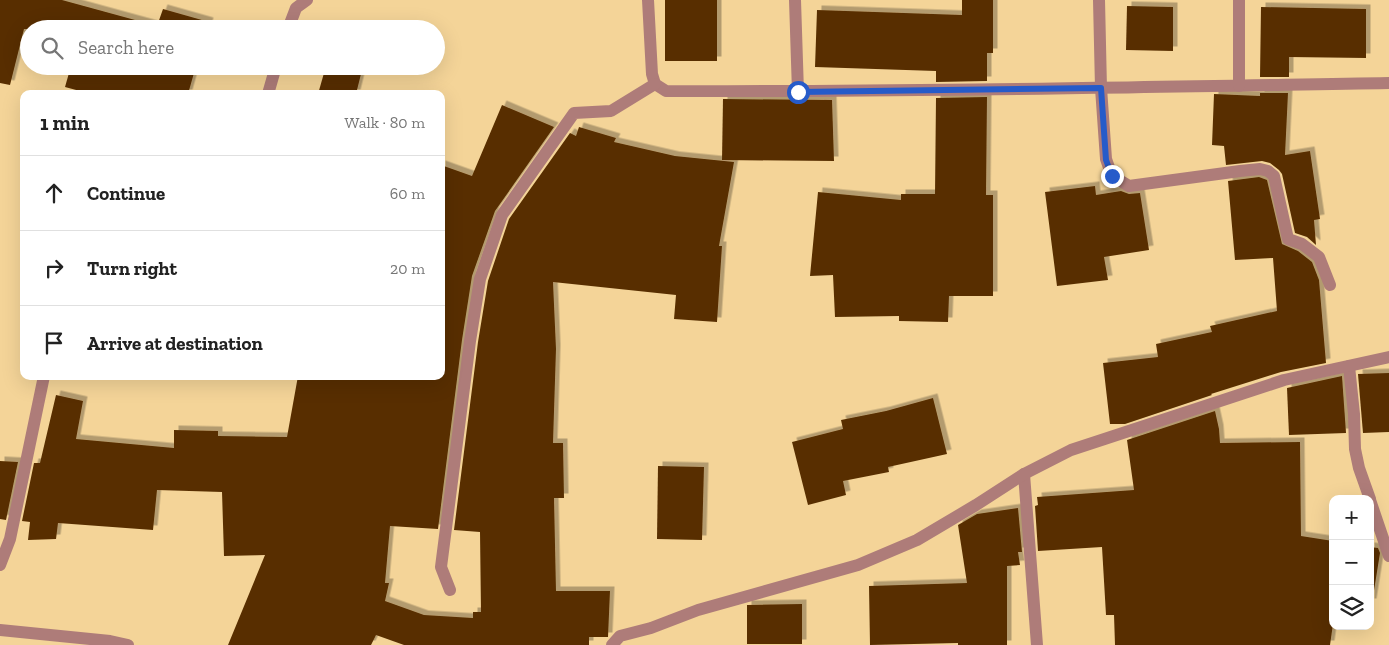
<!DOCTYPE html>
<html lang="en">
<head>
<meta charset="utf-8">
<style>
  :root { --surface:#fff; --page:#f2f2f2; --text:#222; --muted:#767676; --line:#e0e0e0 }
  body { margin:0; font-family:"Zilla Slab",serif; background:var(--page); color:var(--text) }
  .controls { position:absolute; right:15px; bottom:15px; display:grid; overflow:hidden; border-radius:10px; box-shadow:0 5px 20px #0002 }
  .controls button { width:45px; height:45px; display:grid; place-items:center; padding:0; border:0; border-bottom:1px solid var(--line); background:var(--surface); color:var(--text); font:25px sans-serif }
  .stop { position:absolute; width:15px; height:15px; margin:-11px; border:4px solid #265bc9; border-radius:50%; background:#fff }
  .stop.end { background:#265bc9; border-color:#fff; box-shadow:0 1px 5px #0008 }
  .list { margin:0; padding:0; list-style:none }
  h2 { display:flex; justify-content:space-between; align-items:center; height:65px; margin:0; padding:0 20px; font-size:21px }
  h2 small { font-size:16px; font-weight:400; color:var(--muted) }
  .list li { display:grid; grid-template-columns:32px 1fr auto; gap:15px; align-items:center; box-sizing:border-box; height:75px; padding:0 20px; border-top:1px solid var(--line) }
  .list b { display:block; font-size:19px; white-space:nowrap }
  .list em { font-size:16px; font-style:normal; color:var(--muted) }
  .icon { flex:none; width:28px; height:28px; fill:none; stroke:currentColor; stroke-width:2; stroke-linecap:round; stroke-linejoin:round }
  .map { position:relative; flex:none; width:1389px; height:645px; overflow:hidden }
  .search { position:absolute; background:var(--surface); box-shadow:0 5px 20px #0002; left:20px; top:20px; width:425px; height:55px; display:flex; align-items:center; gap:12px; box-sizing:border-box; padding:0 18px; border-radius:28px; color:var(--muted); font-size:19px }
  .panel { position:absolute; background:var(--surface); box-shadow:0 5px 20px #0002; left:20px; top:90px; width:425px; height:290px; border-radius:10px }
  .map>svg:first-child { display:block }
</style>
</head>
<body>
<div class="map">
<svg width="1389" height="645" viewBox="0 0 1389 645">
  <defs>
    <filter id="shadow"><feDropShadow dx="4.5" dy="-4.5" stdDeviation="0" flood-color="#0004"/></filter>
  </defs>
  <rect width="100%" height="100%" fill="#f4d498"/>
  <g fill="#582f00" filter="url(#shadow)">
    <path d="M 0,0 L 62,0 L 157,26 L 163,9 L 209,22 L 207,29 L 24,29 L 10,85 L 0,83 Z"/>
    <rect x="665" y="0" width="52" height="61"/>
    <path d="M 962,0 L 993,0 L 993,53 L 987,53 L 987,81 L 936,82 L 936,71 L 815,67 L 817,10 L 962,15 Z"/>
    <path d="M 1127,6 L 1173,7 L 1173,51 L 1126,50 Z"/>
    <path d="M 1261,7 L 1366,9 L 1366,58 L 1289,57 L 1289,77 L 1260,77 Z"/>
    <path d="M 71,66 L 196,66 L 188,94 L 91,94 L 65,87 Z"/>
    <path d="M 326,66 L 363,66 L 356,94 L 318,94 Z"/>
    <path d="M 1260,93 L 1288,93 L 1285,155 L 1310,151 L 1320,219 L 1314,220 L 1316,245 L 1307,237 L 1295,233 L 1282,174 L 1279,170 L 1270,163 L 1262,161 L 1226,165 L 1224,146 L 1212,145 L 1214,94 L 1260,96 Z"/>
    <path d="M 987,97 L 986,195 L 993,195 L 993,296 L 949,296 L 948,322 L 899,321 L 899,316 L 835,317 L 833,275 L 810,276 L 818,192 L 901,200 L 901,194 L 935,194 L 936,98 Z"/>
    <path d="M 723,99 L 832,100 L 834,161 L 722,160 Z"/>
    <path d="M 502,105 L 554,127 L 495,211 L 472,276 L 462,340 L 438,529 L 390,526 L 385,583 L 389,583 L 385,601 L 424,615 L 473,618 L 473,612 L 481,612 L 480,532 L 454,530 L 478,342 L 488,281 L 509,219 L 570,133 L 576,136 L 579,127 L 616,138 L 614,142 L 675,156 L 734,162 L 719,246 L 722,246 L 717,322 L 674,319 L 676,295 L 553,282 L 556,349 L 553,443 L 563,443 L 564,498 L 554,498 L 556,591 L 610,591 L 608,637 L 589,637 L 589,645 L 404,645 L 376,635 L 371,645 L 228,645 L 265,555 L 224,556 L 222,492 L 157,490 L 153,530 L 58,523 L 56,539 L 28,540 L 30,522 L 22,521 L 34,463 L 40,463 L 56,395 L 83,401 L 76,439 L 174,448 L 174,430 L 218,431 L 218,436 L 287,437 L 298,376 L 441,376 L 441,165 L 472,176 Z"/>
    <path d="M 1259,177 L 1267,180 L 1282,244 L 1298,251 L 1312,262 L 1319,280 L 1326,363 L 1281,372 L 1211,394 L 1212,395 L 1125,424 L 1110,424 L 1103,363 L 1158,357 L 1156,344 L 1212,332 L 1210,326 L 1277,311 L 1273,258 L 1235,260 L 1228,181 Z"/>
    <path d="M 1095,186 L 1096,195 L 1121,191 L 1129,194 L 1140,193 L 1149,250 L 1104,257 L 1108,280 L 1057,286 L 1045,192 Z"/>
    <path d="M 1389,373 L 1389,432 L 1363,433 L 1358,374 Z"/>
    <path d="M 1342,376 L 1346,433 L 1289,435 L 1287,388 Z"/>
    <path d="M 933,398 L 947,454 L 888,467 L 889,472 L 843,481 L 846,495 L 808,505 L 792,442 L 843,429 L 841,420 L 886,411 Z"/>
    <path d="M 1215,411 L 1219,429 L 1220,443 L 1300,442 L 1301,536 L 1333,541 L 1333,624 L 1330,645 L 1115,645 L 1114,615 L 1106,615 L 1102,547 L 1038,551 L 1035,506 L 1038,505 L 1037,497 L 1134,490 L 1127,440 Z"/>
    <path d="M 0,461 L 18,462 L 6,520 L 0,519 Z"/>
    <path d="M 658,466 L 704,467 L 702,540 L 657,539 Z"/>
    <path d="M 1018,508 L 1022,552 L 1018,552 L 1020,565 L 1007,566 L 1007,645 L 958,645 L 958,643 L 870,645 L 869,586 L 967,583 L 958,525 L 977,514 Z"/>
    <path d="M 1370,547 L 1378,548 L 1380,553 L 1372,603 L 1370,603 Z"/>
    <path d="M 802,604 L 802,644 L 747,644 L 747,605 Z"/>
  </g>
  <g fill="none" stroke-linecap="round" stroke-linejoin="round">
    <g stroke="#ae7c79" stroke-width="12">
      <path d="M 648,0 L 652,74 L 655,84 L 666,91 C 907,92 1148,87 1389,83"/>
      <path d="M 795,0 L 798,92"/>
      <path d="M 1099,0 L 1101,88 L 1106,159 L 1112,176 L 1129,186 L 1240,171 L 1260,169 L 1268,171 L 1274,176 L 1288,239 L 1302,244 L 1319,257 L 1330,285"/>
      <path d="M 288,29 L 296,8 L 307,0"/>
      <path d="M 1239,86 L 1239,0"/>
      <path d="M 268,94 L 276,66"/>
      <path d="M 1349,366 L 1354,414 L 1355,449 L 1359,468 L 1370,499"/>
      <path d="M 1024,474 L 1037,645"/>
      <path d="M 1370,500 L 1389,556"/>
      <path d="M 0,565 L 10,539 L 44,376"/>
      <path d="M 450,590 L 441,567 L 470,341 L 480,279 L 502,215 L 574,113 L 611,111 L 655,84"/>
      <path d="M 0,630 L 110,641 L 128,645"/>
      <path d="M 612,645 L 620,636 L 651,628 L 698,610 L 858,565 L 917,540 L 976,505 L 1024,474 L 1071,450 L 1284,380 L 1389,357"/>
    </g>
  </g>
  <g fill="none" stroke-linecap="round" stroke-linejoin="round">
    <path stroke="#265bc9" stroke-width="6" d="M 798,92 L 1101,88 L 1106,160 L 1112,176"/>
  </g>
</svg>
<div class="controls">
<button>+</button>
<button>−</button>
<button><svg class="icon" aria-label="layers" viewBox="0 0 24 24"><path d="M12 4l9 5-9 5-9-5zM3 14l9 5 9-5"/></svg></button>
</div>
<div class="stop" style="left:798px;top:92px"></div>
<div class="stop end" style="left:1112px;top:176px"></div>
<div class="search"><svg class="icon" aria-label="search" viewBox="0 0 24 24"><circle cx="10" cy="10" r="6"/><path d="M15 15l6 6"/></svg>Search here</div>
<section class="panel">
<h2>1 min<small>Walk · 80 m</small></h2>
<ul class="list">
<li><svg class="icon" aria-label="ahead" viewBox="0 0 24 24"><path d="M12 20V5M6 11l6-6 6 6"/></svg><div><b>Continue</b></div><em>60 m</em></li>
<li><svg class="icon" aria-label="right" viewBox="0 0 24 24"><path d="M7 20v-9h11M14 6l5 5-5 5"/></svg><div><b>Turn right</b></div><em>20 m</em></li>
<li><svg class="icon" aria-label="arrive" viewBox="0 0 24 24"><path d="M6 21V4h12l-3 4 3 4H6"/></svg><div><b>Arrive at destination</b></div></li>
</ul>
</section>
</div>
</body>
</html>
